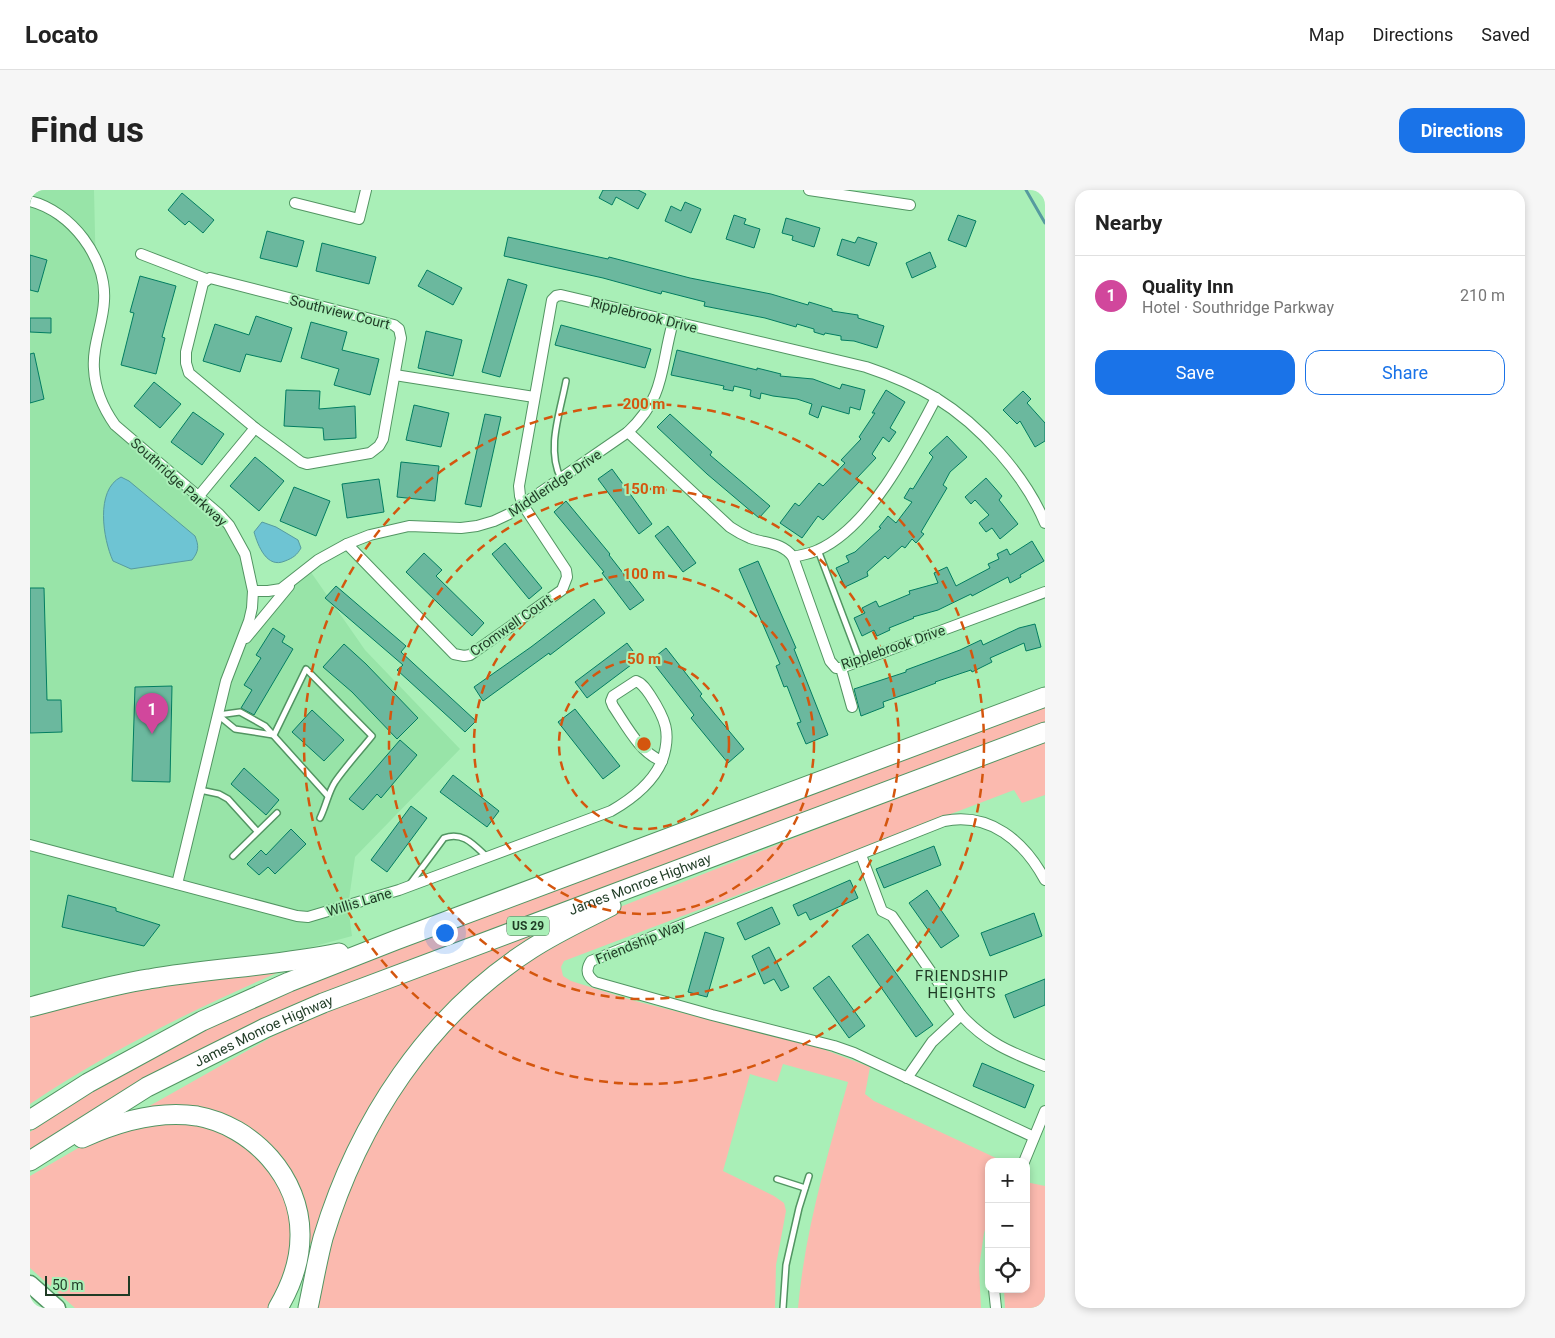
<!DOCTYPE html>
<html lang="en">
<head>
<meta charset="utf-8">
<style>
  :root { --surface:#fff; --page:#f6f6f6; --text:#222; --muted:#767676; --line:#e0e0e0; --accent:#1a73e8 }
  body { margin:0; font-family:Roboto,sans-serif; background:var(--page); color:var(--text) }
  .controls { position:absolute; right:15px; bottom:15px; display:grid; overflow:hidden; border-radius:10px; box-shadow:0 2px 8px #0003 }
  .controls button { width:45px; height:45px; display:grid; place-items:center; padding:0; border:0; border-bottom:1px solid var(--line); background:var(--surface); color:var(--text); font:25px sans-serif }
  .scale { position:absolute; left:15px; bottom:12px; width:85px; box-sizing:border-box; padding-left:5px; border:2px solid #1f3b25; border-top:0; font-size:14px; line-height:18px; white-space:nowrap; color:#1f3b25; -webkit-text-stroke:4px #a9efb7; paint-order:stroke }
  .you { position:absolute; left:414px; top:742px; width:18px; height:18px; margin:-12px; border:4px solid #fff; border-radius:50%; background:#1a73e8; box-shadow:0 0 0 8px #1a73e833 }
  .badge { display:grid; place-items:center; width:32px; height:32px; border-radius:50%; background:var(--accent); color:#fff; font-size:16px; font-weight:700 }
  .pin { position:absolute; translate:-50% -41px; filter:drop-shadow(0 1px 2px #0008) }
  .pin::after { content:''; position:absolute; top:26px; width:18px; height:15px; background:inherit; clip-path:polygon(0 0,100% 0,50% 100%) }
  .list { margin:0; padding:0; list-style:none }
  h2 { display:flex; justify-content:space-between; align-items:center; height:65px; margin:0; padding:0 20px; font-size:21px }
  h2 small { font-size:16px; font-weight:400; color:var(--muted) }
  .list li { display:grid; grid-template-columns:32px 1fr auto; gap:15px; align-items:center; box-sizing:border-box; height:80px; padding:0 20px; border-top:1px solid var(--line) }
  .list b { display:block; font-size:19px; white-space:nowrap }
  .list p { margin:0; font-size:16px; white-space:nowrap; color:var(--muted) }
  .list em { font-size:16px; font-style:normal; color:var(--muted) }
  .actions { display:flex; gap:10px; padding:15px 20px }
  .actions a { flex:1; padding:11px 0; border:1px solid var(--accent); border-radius:15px; text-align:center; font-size:18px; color:var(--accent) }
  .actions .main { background:var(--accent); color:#fff }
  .icon { flex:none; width:28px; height:28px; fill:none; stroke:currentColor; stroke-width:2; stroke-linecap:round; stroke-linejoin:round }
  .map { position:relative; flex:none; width:1015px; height:1118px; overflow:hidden; border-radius:15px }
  header { display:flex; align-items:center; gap:30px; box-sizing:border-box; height:70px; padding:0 25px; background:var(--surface); border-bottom:1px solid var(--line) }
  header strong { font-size:24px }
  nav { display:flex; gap:28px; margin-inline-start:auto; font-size:18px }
  .intro { display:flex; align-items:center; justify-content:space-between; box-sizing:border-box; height:120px; padding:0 30px }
  h1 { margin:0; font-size:35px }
  .button { padding:12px 22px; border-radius:15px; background:var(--accent); color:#fff; font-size:18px; font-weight:700 }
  main { display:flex; gap:30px; padding:0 30px }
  aside { flex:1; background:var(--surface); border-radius:15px; box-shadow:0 2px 8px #0003 }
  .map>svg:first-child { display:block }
</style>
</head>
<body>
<header>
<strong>Locato</strong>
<nav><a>Map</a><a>Directions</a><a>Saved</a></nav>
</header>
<div class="intro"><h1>Find us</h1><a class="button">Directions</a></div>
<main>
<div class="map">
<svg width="1015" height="1118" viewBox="0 0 1015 1118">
  <rect width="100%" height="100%" fill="#a9efb7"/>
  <path fill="#98e4a8" d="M 0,0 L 64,0 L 66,87 L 71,137 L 63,176 L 83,232 L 168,307 L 212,358 L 223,401 L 214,445 L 278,378 L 335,460 L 430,559 L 325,667 L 318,716 L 322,746 L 252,765 L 122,779 L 0,806 Z"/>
  <g fill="#fbbaaf">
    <path d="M 1015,517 L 1015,535 L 90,904 L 0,961 L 0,942 C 59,902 120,867 183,835 C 229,813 276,795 323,776 Z"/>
    <path d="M 1015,551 L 1015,605 L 992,613 L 984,600 L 534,771 L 531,777 L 533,786 L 541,791 L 605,811 L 785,856 L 840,877 L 835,904 L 844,911 L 966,968 L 969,972 L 959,972 L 959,1026 L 954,1043 L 949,1078 L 951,1118 L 768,1118 C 775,1040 797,967 818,892 L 753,874 L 747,892 L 720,884 L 693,981 L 744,1006 L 754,1013 L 756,1021 L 746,1075 L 745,1118 L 284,1118 L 305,1031 L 361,908 L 442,811 L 552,732 L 928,583 Z"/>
    <path d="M 515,740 L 428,810 L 302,999 L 281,1054 L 280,1052 L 277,1031 L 210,935 L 100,927 L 254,840 L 346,802 Z"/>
    <path d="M 263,776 C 172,815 82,859 0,914 L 0,821 L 43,810 Z"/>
    <path d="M 131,931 L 170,933 L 225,960 L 254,1000 L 264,1044 L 259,1078 L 240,1118 L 45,1118 L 0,1078 L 0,986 L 50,957 L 83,942 Z"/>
    <path d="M 996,992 L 1015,996 L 1015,1118 L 975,1118 L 974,1099 L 996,1099 Z"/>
  </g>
  <g fill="#6ec4d3" stroke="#569b9f">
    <path d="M 91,287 L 99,291 L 165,346 C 169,356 169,361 162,370 L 101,379 L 83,371 C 73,349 65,300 91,287 Z"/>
    <path d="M 232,332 L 246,337 L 268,350 L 271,358 C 267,365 263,368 255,371 C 237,379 228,356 224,342 Z"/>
  </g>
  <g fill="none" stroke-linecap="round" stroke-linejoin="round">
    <path stroke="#569b9f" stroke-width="3" d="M 996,0 L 1015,33"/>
  </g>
  <g fill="#6bb89e" stroke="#027d61">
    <path d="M 573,0 L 608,0 L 616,4 L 608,19 L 586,7 L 582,15 L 569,8 Z"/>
    <path d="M 152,3 L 184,30 L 173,43 L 159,31 L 155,35 L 138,20 Z"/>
    <path d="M 655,12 L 671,19 L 661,43 L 635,31 L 641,16 L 651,21 Z"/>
    <path d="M 704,25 L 716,29 L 714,34 L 730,39 L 724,58 L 696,49 Z"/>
    <path d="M 928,25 L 946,31 L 936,57 L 918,50 Z"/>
    <path d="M 756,28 L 790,38 L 784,57 L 762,50 L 763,46 L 752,43 Z"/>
    <path d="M 237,41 L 274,51 L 267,77 L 230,68 Z"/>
    <path d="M 478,47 L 578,69 L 579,67 L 660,88 L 741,104 L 778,115 L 779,112 L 802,119 L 802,121 L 828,125 L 828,128 L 854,136 L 847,158 L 824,151 L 811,150 L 811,146 L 795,143 L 794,145 L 784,142 L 784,139 L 767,134 L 766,137 L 735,128 L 674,116 L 675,112 L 632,101 L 631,104 L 573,88 L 474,66 Z"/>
    <path d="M 828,47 L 847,53 L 839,76 L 807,65 L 812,49 L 825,53 Z"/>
    <path d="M 292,53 L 346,67 L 339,94 L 286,81 Z"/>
    <path d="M 900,62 L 906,77 L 882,88 L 876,73 Z"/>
    <path d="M 0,65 L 17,70 L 8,102 L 0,100 Z"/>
    <path d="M 397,80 L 432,98 L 423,115 L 388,96 Z"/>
    <path d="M 110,86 L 146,96 L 132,147 L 135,148 L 126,184 L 91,175 L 104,123 L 100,122 Z"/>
    <path d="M 478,89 L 497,95 L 470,187 L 452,182 Z"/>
    <path d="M 226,126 L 262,138 L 251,172 L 216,164 L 210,182 L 173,171 L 185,134 L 219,145 Z"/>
    <path d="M 0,128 L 21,128 L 21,143 L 0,142 Z"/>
    <path d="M 281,132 L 317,142 L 312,160 L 349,169 L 340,205 L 304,195 L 309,179 L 271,168 Z"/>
    <path d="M 531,135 L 621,159 L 615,178 L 525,155 Z"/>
    <path d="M 396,141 L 432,150 L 423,186 L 388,178 Z"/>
    <path d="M 647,160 L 727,180 L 727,178 L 751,184 L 750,186 L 783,189 L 810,199 L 812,194 L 835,200 L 830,220 L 820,217 L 819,224 L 792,216 L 788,228 L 779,224 L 782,214 L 767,209 L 743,206 L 731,203 L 730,209 L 720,206 L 721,200 L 704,196 L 703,201 L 693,199 L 694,196 L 641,185 Z"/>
    <path d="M 4,163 L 14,209 L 0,213 L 0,164 Z"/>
    <path d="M 124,192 L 151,214 L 130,238 L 104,216 Z"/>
    <path d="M 256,200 L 290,201 L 289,219 L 325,216 L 326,248 L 294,250 L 293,238 L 254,236 Z"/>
    <path d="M 856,200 L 875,212 L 860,238 L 866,242 L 859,252 L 853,247 L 842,264 L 846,268 L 826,289 L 829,292 L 793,330 L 788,326 L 772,348 L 750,333 L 765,313 L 769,316 L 789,293 L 793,296 L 815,273 L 811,270 L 831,249 L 829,247 L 845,223 L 842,223 Z"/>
    <path d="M 993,201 L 1001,209 L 997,213 L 1015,233 L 1015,251 L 1005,257 L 990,231 L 987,234 L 973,220 Z"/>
    <path d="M 384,215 L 419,223 L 411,257 L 376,250 Z"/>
    <path d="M 163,222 L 194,244 L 172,275 L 141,252 Z"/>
    <path d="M 455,224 L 471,227 L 451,317 L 435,314 Z"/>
    <path d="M 640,224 L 682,262 L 680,265 L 740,316 L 729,328 L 677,284 L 627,237 Z"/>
    <path d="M 917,246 L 937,267 L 920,282 L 913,295 L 917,298 L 891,342 L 894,344 L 886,353 L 882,349 L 875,358 L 872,356 L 858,369 L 855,366 L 837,382 L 838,386 L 815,397 L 806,378 L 819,372 L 816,366 L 825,362 L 851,338 L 849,337 L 858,326 L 866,333 L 882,312 L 874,308 L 880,298 L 883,299 L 903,267 L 899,263 Z"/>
    <path d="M 225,267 L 254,291 L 229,321 L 200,296 Z"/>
    <path d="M 371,272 L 409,276 L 405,311 L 367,307 Z"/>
    <path d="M 582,279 L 622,334 L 609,344 L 568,289 Z"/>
    <path d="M 956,288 L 972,306 L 969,310 L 988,334 L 970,349 L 962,338 L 956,342 L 949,333 L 959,325 L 945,310 L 941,314 L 935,307 Z"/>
    <path d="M 349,289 L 354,322 L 317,328 L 312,294 Z"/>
    <path d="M 264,297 L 300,311 L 286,346 L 250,331 Z"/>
    <path d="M 536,311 L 580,364 L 579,365 L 614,410 L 600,420 L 572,383 L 574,382 L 524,322 Z"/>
    <path d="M 638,336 L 666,373 L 653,382 L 625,346 Z"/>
    <path d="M 1002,351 L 1014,371 L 990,385 L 991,387 L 980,393 L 978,387 L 942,406 L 941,404 L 908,420 L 883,427 L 884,428 L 859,438 L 860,440 L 847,446 L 844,440 L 832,446 L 824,428 L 835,423 L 832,418 L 846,411 L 849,417 L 880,404 L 879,401 L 908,393 L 904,383 L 917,377 L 926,396 L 960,378 L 958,374 L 969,369 L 967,364 L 977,359 L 980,365 Z"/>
    <path d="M 475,353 L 512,398 L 499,409 L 462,364 Z"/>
    <path d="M 394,363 L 412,380 L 406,386 L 454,433 L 442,446 L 376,382 Z"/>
    <path d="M 728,371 L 766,458 L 764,459 L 798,545 L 776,554 L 767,533 L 771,532 L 757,496 L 754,497 L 746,476 L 750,474 L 709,379 Z"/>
    <path d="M 306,396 L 376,456 L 371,462 L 446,531 L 435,542 L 367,480 L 373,475 L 295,408 Z"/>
    <path d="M 0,398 L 14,398 L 17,510 L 31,510 L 32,542 L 0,543 Z"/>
    <path d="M 564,409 L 575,423 L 520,465 L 519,463 L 453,511 L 444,497 L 501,457 Z"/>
    <path d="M 1005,434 L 1011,457 L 996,461 L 994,453 L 960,468 L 962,472 L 942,482 L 941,480 L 905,492 L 906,493 L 879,503 L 853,512 L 854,517 L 831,526 L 824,499 L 876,482 L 876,480 L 930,460 L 951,450 L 953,455 L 989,438 Z"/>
    <path d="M 243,438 L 255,446 L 252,452 L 263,459 L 224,525 L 211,518 L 222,500 L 214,495 L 231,468 L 226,465 Z"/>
    <path d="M 597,453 L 609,469 L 557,508 L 545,492 Z"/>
    <path d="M 314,454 L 336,474 L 388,528 L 367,549 L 322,502 L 293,477 Z"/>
    <path d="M 636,458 L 672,504 L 670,506 L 714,559 L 698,573 L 661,528 L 664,525 L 621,470 Z"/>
    <path d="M 142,496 L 140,592 L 102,591 L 105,497 Z"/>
    <path d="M 545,519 L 590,576 L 573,589 L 528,532 Z"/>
    <path d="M 282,520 L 314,550 L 294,571 L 262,542 Z"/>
    <path d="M 370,550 L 387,565 L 351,608 L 347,604 L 333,620 L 319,609 Z"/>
    <path d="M 214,578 L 249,610 L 236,625 L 201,594 Z"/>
    <path d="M 423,585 L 469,621 L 457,637 L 410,602 Z"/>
    <path d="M 381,616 L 397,628 L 357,682 L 341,670 Z"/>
    <path d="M 261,639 L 276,654 L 245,684 L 238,677 L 229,685 L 217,674 L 231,660 L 236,665 Z"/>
    <path d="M 904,656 L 911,675 L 854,698 L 846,679 Z"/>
    <path d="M 820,690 L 828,708 L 780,730 L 776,722 L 768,726 L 763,715 Z"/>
    <path d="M 897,700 L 929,746 L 911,758 L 879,713 Z"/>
    <path d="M 38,705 L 86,718 L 86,721 L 130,735 L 114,756 L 32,737 Z"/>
    <path d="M 742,717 L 750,734 L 715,750 L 707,733 Z"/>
    <path d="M 1004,723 L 1012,746 L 960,766 L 951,743 Z"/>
    <path d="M 675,742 L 694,748 L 677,807 L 658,802 Z"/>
    <path d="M 838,744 L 903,835 L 886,847 L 822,756 Z"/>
    <path d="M 739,757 L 759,797 L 751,801 L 744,789 L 734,794 L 722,766 Z"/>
    <path d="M 799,786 L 835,836 L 819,848 L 783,798 Z"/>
    <path d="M 1015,789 L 1015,815 L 984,828 L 975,805 Z"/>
    <path d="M 952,873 L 1004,895 L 995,918 L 943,896 Z"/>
  </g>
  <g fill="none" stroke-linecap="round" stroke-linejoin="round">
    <defs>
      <g id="lane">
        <path d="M 531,289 C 516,259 530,223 536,191"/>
        <path d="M 788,360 L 830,471"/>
        <path d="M 188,525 L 210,522 L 235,536 L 298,606"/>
        <path d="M 188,525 L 205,539 L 243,545"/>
        <path d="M 244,545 L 276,479 L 342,546 C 330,561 316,576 305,592 C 298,603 296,616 290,628"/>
        <path d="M 170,600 L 189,604 L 198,609 L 227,641"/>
        <path d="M 203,666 L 247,623"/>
        <path d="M 380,694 L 414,648 C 433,641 444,655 457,667"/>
        <path d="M 747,989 L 775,998"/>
        <path d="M 753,1118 L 756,1075 L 769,1018 L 779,986"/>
      </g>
      <g id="street">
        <path d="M 779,0 L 880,15"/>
        <path d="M 0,11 C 41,21 77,68 74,111 C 73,134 62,156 64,179 C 65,200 73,218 85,235 L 189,324 L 199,335 L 215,364 L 223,401 L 222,418 L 219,431 L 196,491 L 147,694"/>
        <path d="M 265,13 L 329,29 L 336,0"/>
        <path d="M 111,64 L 176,89"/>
        <path d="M 180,88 L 364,135 L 369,139 L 371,148 L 353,249 L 349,256 L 340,263 L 277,274 L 271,272 L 225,238 L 159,183 L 156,173 L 156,162 L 173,93 Z"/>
        <path d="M 365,185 L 504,207"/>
        <path d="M 598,242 L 700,337 C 706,341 713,345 720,348 C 736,354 752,352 763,367 L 800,471 L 806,478 L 811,478 L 1015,402"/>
        <path d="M 168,307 L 225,238"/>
        <path d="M 317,354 L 424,464 L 434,466 L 440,465 L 532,400 L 537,387 L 536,380 L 493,315 L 490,306 L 489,296 L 522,110 L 526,106 L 531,105 L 836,177 C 860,185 884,195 906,208 C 950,235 995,285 1015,333"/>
        <path d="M 763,367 C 771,365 780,364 788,360 C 840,337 881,256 906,208"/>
        <path d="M 223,401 L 238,401 L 251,399 L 288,370 L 317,354 L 340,345 L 379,336 L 431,338 L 447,336 L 464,331 L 479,324 L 598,242 C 636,206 630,178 643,132"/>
        <path d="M 216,448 L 259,396"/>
        <path d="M 811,478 L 822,517"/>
        <path d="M 606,491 C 612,493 616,499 620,505 C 635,528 642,543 632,571 C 610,563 596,535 583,516 L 581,511 L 583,506 Z"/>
        <path d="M 0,655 L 267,726 L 278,727 L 369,700 L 581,621 C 602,609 622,594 632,571"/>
        <path d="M 831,665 L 852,721 L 862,726 L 931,825 C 957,853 980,862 1015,876"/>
        <path d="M 877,888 L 902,852 L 931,825"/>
        <path d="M 1004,947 L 824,863 L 804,856 L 682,825 L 565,792 C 557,786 555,780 561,771 L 914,631 C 960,622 994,651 1015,690"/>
        <path d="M 994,972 L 1015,921"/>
        <path d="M 964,1099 L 966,1118"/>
      </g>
      <path id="primary" d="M 0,1094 L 27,1118"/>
      <g id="highway">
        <path d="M 0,817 C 40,807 79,795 119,789 C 182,778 246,776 309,763"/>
        <path d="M 0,930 L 58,893 L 172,831 L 259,792 L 366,750 L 1015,507"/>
        <path d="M 52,948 C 87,932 128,920 167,926 C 223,936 271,988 270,1046 C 270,1072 261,1096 248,1118"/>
        <path id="s1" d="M 0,971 L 117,897 L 235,838 L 293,813 L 1015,542"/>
        <path d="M 278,1118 C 283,1095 287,1071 293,1048 C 328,932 398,825 501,759 C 527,742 554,730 581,716"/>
      </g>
    </defs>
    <use href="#lane" stroke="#529562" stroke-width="8"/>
    <use href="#street" stroke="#529562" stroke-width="12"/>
    <use href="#primary" stroke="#529562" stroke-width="19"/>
    <use href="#highway" stroke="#529562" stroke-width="21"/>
    <use href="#lane" stroke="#fff" stroke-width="5"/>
    <use href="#street" stroke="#fff" stroke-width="10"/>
    <use href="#primary" stroke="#fff" stroke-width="16"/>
    <use href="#highway" stroke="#fff" stroke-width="19"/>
  </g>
  <g fill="none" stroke="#d4560e" stroke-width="2.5" stroke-dasharray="9 6">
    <circle cx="614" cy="554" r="85"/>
    <circle cx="614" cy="554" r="170"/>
    <circle cx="614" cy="554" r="255"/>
    <circle cx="614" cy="554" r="340"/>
  </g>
  <g text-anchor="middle" stroke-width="4" stroke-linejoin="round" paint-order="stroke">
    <rect fill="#a9efb7" stroke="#487151" stroke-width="1" x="477" y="726.5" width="42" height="19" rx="4"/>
    <g font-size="12" font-weight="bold" fill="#1f3b25">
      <text x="498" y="740">US 29</text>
    </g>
    <g font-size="14" fill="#1f3b25" stroke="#a9efb7">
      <text transform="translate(310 122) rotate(14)" y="5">Southview Court</text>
      <text transform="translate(614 125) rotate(14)" y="5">Ripplebrook Drive</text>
      <text transform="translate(149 292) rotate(42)" y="5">Southridge Parkway</text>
      <text transform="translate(525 293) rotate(-34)" y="5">Middleridge Drive</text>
      <text transform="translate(481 435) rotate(-35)" y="5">Cromwell Court</text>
      <text transform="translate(863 457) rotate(-19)" y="5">Ripplebrook Drive</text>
      <text dy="5" stroke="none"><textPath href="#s1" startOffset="672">James Monroe Highway</textPath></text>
      <text transform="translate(329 712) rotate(-17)" y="5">Willis Lane</text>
      <text transform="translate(610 752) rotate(-22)" y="5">Friendship Way</text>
      <text dy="5" stroke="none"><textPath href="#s1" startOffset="268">James Monroe Highway</textPath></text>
    </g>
    <g font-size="15" letter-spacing="1" fill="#1f3b25" stroke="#a9efb7">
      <text x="932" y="791">FRIENDSHIP<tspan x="932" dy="17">HEIGHTS</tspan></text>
    </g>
  </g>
  <circle cx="614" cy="554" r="8" fill="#d4560e" stroke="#a9efb7" stroke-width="2.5"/>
  <g font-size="15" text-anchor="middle" font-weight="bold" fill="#d4560e" stroke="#a9efb7" stroke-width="4" stroke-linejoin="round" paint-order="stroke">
    <text x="614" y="219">200 m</text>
    <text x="614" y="304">150 m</text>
    <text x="614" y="389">100 m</text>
    <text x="614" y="474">50 m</text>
  </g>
</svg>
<div class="controls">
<button>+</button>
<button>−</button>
<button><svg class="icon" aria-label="locate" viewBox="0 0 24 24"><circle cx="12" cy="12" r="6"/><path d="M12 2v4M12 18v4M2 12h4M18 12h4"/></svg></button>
</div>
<div class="scale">50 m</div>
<div class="you"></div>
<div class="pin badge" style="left:122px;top:544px;background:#d1479c">1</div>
</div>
<aside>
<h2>Nearby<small></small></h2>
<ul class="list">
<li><span class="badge" style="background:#d1479c">1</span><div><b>Quality Inn</b><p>Hotel · Southridge Parkway</p></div><em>210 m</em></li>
</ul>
<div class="actions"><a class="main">Save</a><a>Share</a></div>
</aside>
</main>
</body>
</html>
